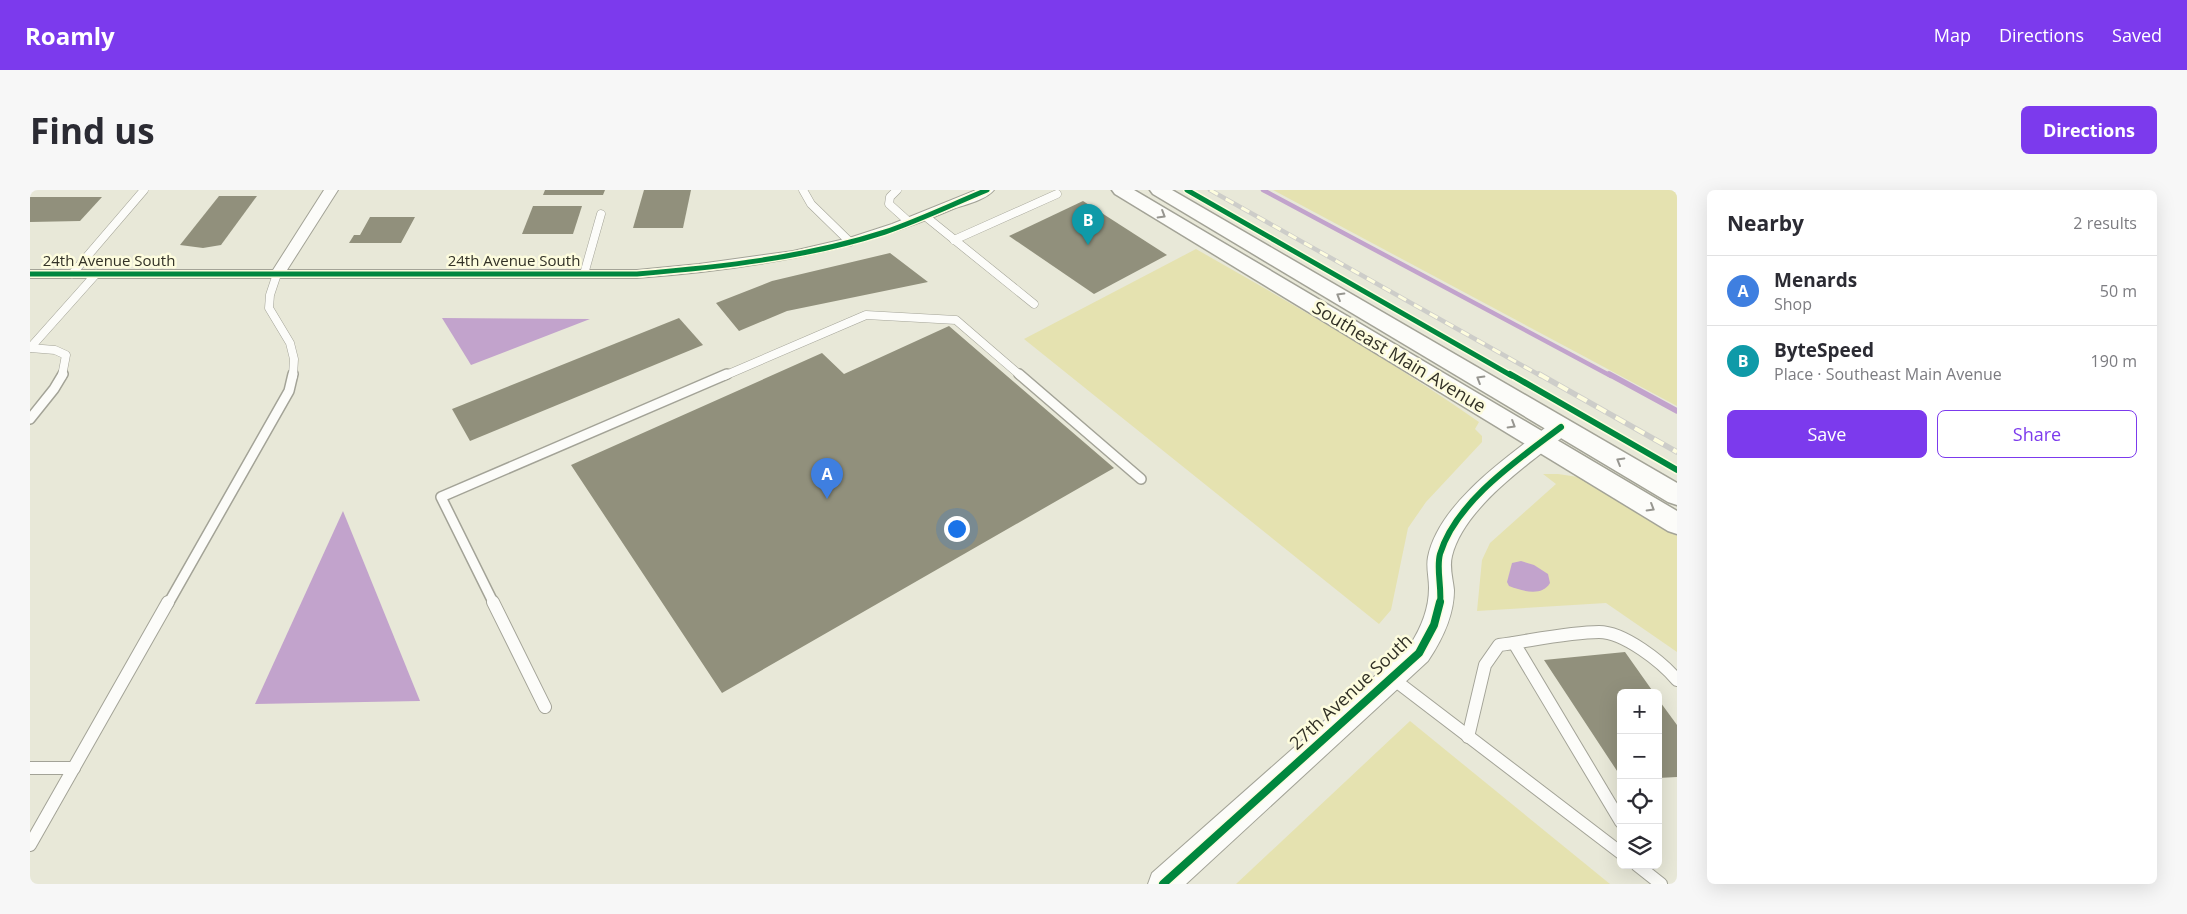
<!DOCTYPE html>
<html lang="en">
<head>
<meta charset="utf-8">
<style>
  :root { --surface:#fff; --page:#f7f7f7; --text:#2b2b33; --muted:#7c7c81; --line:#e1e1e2; --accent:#7c3aed }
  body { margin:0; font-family:"Open Sans",sans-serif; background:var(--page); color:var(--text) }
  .controls { position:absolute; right:15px; bottom:15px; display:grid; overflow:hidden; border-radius:8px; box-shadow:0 5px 20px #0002 }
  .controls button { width:45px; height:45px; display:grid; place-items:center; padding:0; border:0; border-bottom:1px solid var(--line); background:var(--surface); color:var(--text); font:25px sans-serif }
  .you { position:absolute; left:926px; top:338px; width:18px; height:18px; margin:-12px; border:4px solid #fff; border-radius:50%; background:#1a73e8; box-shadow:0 0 0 8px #1a73e833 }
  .badge { display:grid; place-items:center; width:32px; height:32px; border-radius:50%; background:var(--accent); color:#fff; font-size:16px; font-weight:700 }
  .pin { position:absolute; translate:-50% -41px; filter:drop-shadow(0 1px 2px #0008) }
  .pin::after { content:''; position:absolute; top:26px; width:18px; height:15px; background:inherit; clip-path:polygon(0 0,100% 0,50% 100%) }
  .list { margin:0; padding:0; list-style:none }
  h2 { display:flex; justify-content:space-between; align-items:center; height:65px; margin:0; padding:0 20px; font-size:21px }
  h2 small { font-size:16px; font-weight:400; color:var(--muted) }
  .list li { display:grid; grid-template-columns:32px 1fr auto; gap:15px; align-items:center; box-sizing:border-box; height:70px; padding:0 20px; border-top:1px solid var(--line) }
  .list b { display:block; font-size:19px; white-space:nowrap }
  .list p { margin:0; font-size:16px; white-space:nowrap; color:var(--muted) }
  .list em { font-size:16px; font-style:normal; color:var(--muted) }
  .actions { display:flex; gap:10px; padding:15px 20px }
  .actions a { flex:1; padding:11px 0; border:1px solid var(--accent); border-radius:8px; text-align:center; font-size:18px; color:var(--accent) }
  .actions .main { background:var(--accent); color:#fff }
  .icon { flex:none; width:28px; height:28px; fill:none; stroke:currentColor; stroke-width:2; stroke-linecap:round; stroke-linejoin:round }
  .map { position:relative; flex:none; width:1647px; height:694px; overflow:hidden; border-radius:8px }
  header { display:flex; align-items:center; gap:30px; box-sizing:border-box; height:70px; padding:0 25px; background:var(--accent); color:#fff }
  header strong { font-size:24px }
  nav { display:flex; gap:28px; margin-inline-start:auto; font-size:18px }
  .intro { display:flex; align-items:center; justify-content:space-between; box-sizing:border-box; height:120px; padding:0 30px }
  h1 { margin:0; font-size:35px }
  .button { padding:12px 22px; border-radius:8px; background:var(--accent); color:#fff; font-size:18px; font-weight:700 }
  main { display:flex; gap:30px; padding:0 30px }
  aside { flex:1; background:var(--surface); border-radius:8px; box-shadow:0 5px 20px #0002 }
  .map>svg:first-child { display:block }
</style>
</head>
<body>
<header>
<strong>Roamly</strong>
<nav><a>Map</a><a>Directions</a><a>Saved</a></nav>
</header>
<div class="intro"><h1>Find us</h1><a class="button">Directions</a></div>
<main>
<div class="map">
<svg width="1647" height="694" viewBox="0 0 1647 694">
  <rect width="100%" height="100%" fill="#e8e8d8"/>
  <g fill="#e5e2b0">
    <path d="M 1243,0 L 1647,0 L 1647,216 Z"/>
    <path d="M 1166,59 C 1262,114 1358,168 1449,232 L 1445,239 L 1452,246 L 1452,252 L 1396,312 L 1378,338 L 1361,420 L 1349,434 L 994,149 Z"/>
    <path d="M 1513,284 L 1528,284 L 1548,287 L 1647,346 L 1647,462 L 1576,413 L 1447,421 L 1452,370 L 1460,353 L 1526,294 Z"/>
    <path d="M 1380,531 L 1580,694 L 1206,694 Z"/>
  </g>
  <g fill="#c2a3cc">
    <path d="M 412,128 L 560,129 L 441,175 Z"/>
    <path d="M 313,321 L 390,511 L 225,514 Z"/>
    <path d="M 1491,371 L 1504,375 L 1518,384 L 1520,393 C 1512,407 1492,401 1479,396 L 1477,392 L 1482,373 Z"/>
  </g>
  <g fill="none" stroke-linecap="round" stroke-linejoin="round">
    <path stroke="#c2a3cc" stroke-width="4.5" d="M 1233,0 L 1581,186"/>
    <path stroke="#c2a3cc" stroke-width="5.5" d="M 1579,184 L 1647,221"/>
  </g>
  <g fill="#91907c">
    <path d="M 515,0 L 575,0 L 573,5 L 513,5 Z"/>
    <path d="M 614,0 L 661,0 L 653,38 L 603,38 Z"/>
    <path d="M 189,6 L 227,6 L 191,55 L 173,58 L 150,55 Z"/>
    <path d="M 0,7 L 72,7 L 50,31 L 0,32 Z"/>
    <path d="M 1053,11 L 1137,65 L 1064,104 L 979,46 Z"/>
    <path d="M 503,16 L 552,16 L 543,44 L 492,44 Z"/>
    <path d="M 340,27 L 385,27 L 371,53 L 319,53 L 324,45 L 330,45 Z"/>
    <path d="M 860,63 L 898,92 L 757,121 L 709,141 L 686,113 L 742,91 Z"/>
    <path d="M 649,128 L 673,155 L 440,251 L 422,219 Z"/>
    <path d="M 919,136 L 1084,278 L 692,503 L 541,275 L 792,163 L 814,184 Z"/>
    <path d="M 1595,462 L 1624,503 L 1591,503 L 1591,587 L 1514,470 Z"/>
    <path d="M 1628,509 L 1647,535 L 1647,587 L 1628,588 Z"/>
  </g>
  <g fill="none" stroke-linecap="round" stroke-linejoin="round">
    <defs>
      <g id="service-far2">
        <path d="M 773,0 L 781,14 L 820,52"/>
        <path d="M 867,0 L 860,7 L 859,14 L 879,32"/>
        <path d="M 895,26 L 1004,114"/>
        <path d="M 924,50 L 1027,4"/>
        <path d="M 42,84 L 114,0"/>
        <path d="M 247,84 L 240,105 L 239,118 L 260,153 L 264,169 L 263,186"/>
        <path d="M 554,84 L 571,24"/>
        <path d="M 0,158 L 66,84"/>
        <path d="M 0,158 L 25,160 L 36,165 L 32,186"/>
        <path d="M 694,186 L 836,125 L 926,130 L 991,186"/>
      </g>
      <g id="service-far1">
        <path d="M 989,184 L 1111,289"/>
        <path d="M 0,229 L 24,199 L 33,184"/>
        <path d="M 138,414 L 259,201 L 263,184"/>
        <path d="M 464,414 L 411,307 L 697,184"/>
      </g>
      <g id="service">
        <path d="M 463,412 L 515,517"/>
        <path d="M 1484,453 L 1591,632"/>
        <path d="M 1362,488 L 1591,663"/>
        <path d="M 1438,547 L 1455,475 L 1469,455 C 1499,451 1540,442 1569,442 C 1594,442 1632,472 1647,490"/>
        <path d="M 0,578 L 44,578"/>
        <path d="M 0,655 L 138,412"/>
        <path d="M 1607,675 L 1631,694"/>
      </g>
      <path id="minor" d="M 294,0 L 308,0 L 257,80 L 607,80 L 669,74 L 763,61 L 819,48 L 862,34 L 946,0 L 964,0 C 956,10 934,15 923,19 C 821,63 716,80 607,88 L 0,88 L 0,80 L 243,80 Z"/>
      <path id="tertiary" d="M 1531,229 L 1539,232 L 1542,237 L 1539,242 C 1501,272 1434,317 1422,366 C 1419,377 1423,389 1424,400 C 1424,426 1412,450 1398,471 L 1156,694 L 1118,694 L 1122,683 L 1380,455 C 1391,438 1399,419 1399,398 C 1399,387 1396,377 1398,367 C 1409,312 1481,264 1523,232 Z"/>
      <g id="secondary">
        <path d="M 1082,0 L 1104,0 L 1647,321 L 1647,344 L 1638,341 L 1085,4 Z"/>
        <path d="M 1120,0 L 1142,0 L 1647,293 L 1647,315 L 1638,312 L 1123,4 Z"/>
      </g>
    </defs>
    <use href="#service-far2" stroke="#a3a397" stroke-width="9"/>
    <use href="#service-far1" stroke="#a3a397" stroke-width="12"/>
    <use href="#service" stroke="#a3a397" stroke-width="14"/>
    <use href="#minor" stroke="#a3a397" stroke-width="2"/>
    <use href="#tertiary" stroke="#a3a397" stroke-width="2"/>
    <use href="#secondary" stroke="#a3a397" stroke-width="3"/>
    <use href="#service-far2" stroke="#fcfcf9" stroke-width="8"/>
    <use href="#service-far1" stroke="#fcfcf9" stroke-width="9"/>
    <use href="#service" stroke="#fcfcf9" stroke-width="12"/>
    <use href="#minor" fill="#fcfcf9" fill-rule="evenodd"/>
    <use href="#tertiary" fill="#fcfcf9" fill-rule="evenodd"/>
    <use href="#secondary" fill="#fcfcf9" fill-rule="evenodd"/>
    <defs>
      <path id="rail-far1" d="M 1180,0 L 1511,186"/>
      <path id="rail" d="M 1509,184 L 1647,262"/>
    </defs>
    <use href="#rail-far1" stroke="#cdcdc9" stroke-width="4.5"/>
    <use href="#rail" stroke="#cdcdc9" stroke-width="5.5"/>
    <use href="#rail-far1" stroke="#fdfcde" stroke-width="3" stroke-dasharray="9" stroke-linecap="butt"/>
    <use href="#rail" stroke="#fdfcde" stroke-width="4" stroke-dasharray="11" stroke-linecap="butt"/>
    <defs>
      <g id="cycleway-far2">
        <path d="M 1157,0 L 1482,186"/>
        <path d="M 0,84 L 607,84 C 690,77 775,68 855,42 C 890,30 923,14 957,0"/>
      </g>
      <g id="cycleway-far1">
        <path d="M 1480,184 L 1647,280"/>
        <path d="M 1410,414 C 1412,397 1406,379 1410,364 C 1426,311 1489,269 1531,237"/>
      </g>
      <path id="cycleway" d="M 1133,694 L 1389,463 L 1404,435 L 1410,412"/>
    </defs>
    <use href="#cycleway-far2" stroke="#fdfcde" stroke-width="8"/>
    <use href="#cycleway-far1" stroke="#fdfcde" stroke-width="9"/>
    <use href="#cycleway" stroke="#fdfcde" stroke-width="11"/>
    <use href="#cycleway-far2" stroke="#00873e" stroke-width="5"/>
    <use href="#cycleway-far1" stroke="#00873e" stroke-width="6"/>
    <use href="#cycleway" stroke="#00873e" stroke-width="8"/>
  </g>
  <defs><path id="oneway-chevron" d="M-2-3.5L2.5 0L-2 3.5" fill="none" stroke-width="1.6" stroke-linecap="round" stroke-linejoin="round" transform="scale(1.25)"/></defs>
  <g stroke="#979690">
    <use href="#oneway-chevron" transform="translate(1132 25) rotate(31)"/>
    <use href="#oneway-chevron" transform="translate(1310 106) rotate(-149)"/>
    <use href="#oneway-chevron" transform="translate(1450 189) rotate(-149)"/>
    <use href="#oneway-chevron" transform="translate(1482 235) rotate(31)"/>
    <use href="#oneway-chevron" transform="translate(1590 271) rotate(-150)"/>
    <use href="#oneway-chevron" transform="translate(1621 318) rotate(31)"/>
  </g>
  <g text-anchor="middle" stroke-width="5" stroke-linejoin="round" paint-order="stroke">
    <g font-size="15" fill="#323126" stroke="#fdfcde">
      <text x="79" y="76">24th Avenue South</text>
      <text x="484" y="76">24th Avenue South</text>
    </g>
    <g font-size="18" fill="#323126" stroke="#fdfcde">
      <text transform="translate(1369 167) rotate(31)" y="6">Southeast Main Avenue</text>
      <text transform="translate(1321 502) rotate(-43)" y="6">27th Avenue South</text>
    </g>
  </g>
</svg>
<div class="controls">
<button>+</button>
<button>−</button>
<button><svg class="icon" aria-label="locate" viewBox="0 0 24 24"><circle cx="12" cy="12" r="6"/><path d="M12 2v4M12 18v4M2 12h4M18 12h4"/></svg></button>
<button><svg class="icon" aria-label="layers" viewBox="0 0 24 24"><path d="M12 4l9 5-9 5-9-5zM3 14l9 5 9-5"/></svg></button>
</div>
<div class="you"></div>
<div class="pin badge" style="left:797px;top:309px;background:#3f7fe0">A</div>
<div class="pin badge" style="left:1058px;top:55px;background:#0f9aa8">B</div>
</div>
<aside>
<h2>Nearby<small>2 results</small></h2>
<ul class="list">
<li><span class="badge" style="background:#3f7fe0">A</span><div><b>Menards</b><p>Shop</p></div><em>50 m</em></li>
<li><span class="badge" style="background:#0f9aa8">B</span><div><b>ByteSpeed</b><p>Place · Southeast Main Avenue</p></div><em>190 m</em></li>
</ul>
<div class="actions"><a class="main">Save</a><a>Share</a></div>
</aside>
</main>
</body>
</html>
